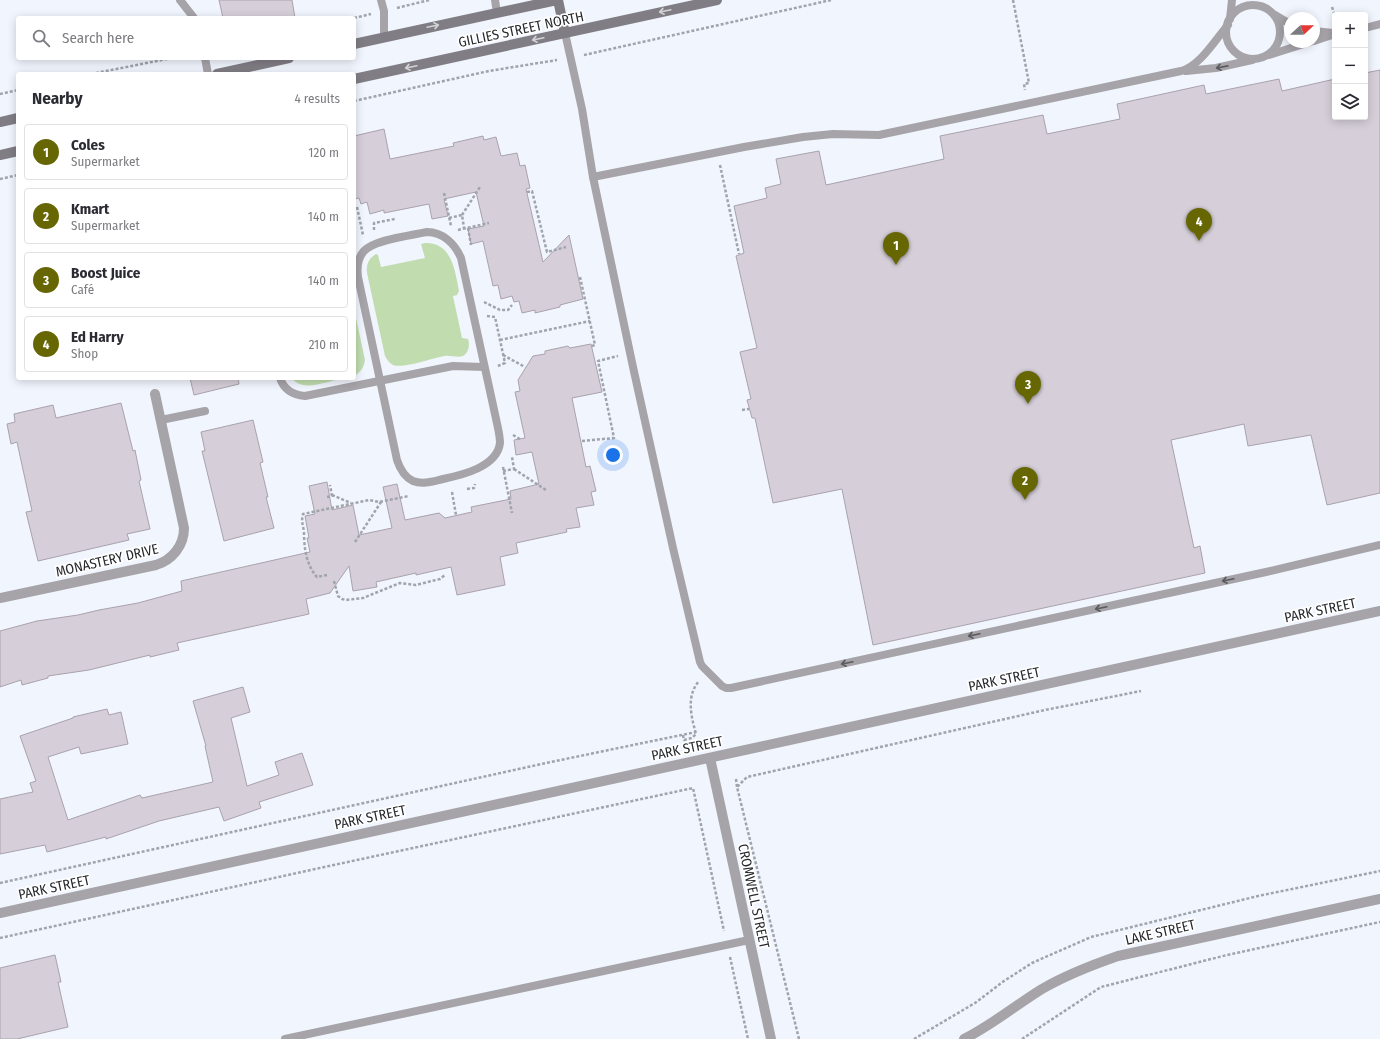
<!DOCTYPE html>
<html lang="en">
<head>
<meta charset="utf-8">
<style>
  :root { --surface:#fff; --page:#f7f7f7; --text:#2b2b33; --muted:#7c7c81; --line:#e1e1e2; --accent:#666703 }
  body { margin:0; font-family:"Fira Sans Condensed",sans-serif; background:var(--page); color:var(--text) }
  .controls { position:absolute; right:12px; top:12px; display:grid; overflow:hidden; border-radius:4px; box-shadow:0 2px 10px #0003 }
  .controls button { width:36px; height:36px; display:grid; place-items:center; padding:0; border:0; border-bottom:1px solid var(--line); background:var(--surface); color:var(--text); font:20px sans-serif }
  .compass { position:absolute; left:1284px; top:12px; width:36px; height:36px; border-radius:50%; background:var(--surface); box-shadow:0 2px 10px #0003; rotate:69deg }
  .you { position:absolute; left:613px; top:455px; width:14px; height:14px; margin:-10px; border:3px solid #fff; border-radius:50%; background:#1a73e8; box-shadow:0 0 0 6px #1a73e833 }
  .badge { display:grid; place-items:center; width:26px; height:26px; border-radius:50%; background:var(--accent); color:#fff; font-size:13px; font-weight:700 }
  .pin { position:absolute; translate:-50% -33px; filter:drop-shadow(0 1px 2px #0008) }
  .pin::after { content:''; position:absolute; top:21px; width:14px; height:12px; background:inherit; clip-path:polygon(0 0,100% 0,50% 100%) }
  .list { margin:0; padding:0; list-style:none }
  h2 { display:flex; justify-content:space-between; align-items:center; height:52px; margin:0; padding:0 16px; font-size:17px }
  h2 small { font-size:13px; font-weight:400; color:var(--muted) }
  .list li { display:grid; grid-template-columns:26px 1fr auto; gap:12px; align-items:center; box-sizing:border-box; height:56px; margin:0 8px 8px; padding:0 8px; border:1px solid var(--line); border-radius:4px }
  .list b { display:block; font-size:15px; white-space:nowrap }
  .list p { margin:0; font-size:13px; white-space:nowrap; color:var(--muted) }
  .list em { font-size:13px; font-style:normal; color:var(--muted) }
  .icon { flex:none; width:22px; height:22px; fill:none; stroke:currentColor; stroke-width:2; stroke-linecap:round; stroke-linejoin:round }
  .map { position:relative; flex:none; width:1380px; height:1039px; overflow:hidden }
  .search { position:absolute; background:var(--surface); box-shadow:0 2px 10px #0003; left:16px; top:16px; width:340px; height:44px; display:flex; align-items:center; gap:10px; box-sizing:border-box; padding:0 14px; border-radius:4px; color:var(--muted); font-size:15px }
  .panel { position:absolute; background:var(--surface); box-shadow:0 2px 10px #0003; left:16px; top:72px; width:340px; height:308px; border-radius:4px }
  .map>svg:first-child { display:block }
</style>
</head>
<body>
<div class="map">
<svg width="1380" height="1039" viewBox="0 0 1380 1039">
  <rect width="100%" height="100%" fill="#f1f5fe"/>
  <g fill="#c1ddb0">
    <path d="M 425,243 C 452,242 455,271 459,291 L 457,295 L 453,296 L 462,338 L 468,339 C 470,344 469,353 463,356 C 458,358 450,355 444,356 C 433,358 403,369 393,365 C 389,363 387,359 385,356 L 367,273 C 366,264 369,258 376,254 L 378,255 L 381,267 L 425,258 L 421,244 Z"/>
    <path d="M 354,309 L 365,360 C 364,367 361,372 354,376 Z"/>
    <path d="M 292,378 L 343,378 C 328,381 302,393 292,378 Z"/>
  </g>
  <g fill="#d6cfd9" stroke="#a9a2ac">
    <path d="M 219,0 L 292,0 L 295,18 L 223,18 Z"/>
    <path d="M 1380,70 L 1380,493 L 1327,505 L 1311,435 L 1248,446 L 1244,424 L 1171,440 L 1194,548 L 1200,546 L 1205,573 L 873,645 L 842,489 L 773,503 L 755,418 L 752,418 L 747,400 L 751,399 L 740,352 L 757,348 L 736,256 L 744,253 L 734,206 L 767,198 L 765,188 L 781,184 L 776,159 L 819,151 L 826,185 L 944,159 L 940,136 L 1043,115 L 1047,134 L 1120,119 L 1117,104 L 1204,85 L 1206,94 L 1279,79 L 1282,91 L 1335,79 L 1335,117 L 1365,117 L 1365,73 Z"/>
    <path d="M 384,129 L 390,159 L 454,146 L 453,143 L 483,136 L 484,140 L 496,137 L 501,156 L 517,153 L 520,166 L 525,165 L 530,188 L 526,189 L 543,262 L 569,235 L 583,299 L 560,305 L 560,307 L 535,313 L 535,310 L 522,313 L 519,301 L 514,302 L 512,296 L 501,299 L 498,285 L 493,286 L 483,241 L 471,244 L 468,229 L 484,226 L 476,192 L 444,199 L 448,216 L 432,219 L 429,204 L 384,213 L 384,210 L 370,214 L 367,202 L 361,204 L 359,198 L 354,199 L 354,136 Z"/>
    <path d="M 591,344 L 602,392 L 572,398 L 586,467 L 590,466 L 596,491 L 591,492 L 594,505 L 576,508 L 580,527 L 566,529 L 567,532 L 516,543 L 518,553 L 500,557 L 505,585 L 457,595 L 451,567 L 416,575 L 416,573 L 376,582 L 377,587 L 353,591 L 349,566 L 330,593 L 306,599 L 309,614 L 177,643 L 179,650 L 150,657 L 150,655 L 89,670 L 48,676 L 48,678 L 22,685 L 21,680 L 0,687 L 0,631 L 37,621 L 78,615 L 99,610 L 138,603 L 182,591 L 181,581 L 310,552 L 307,538 L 309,538 L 305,516 L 315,514 L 309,486 L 327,482 L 332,510 L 353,505 L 359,535 L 392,528 L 383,487 L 397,484 L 405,520 L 439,513 L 445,518 L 472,512 L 471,507 L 511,499 L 510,491 L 539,484 L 532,452 L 516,455 L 514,440 L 525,438 L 515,392 L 520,391 L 518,380 L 533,356 L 545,354 L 545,351 L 568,346 L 570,348 Z"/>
    <path d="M 190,378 L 238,378 L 239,384 L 194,395 Z"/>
    <path d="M 121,403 L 133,451 L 135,450 L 141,480 L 139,481 L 150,529 L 127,534 L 129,540 L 38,561 L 26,512 L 32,511 L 17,442 L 11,444 L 7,424 L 15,422 L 14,414 L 53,405 L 56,418 Z"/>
    <path d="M 253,420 L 263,462 L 260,463 L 268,497 L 266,497 L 274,528 L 224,541 L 202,451 L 205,451 L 201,432 Z"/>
    <path d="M 243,687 L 250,712 L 231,718 L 247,786 L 279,775 L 275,762 L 302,753 L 313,785 L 259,802 L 261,808 L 224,821 L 219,807 L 159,821 L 106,839 L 106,837 L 47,852 L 45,845 L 0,854 L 0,799 L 33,792 L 30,783 L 36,781 L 20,736 L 73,718 L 73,717 L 107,709 L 109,715 L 121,712 L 128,744 L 81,754 L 79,747 L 48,757 L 68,820 L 140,795 L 142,798 L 213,782 L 205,746 L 206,746 L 193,701 Z"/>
    <path d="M 55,955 L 61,982 L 58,982 L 68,1027 L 17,1039 L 0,1039 L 0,968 Z"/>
  </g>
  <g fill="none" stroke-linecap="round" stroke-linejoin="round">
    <g stroke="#a0a4ab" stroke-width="2.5" stroke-dasharray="3 2" stroke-linecap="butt">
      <path d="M 1013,0 L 1029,83 L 1024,84 L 1025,90"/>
      <path d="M 1332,7 L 1335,16"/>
      <path d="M 397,8 L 429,0"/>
      <path d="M 354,18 L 371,14"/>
      <path d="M 584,55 L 831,0"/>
      <path d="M 1365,63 L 1366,64"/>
      <path d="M 91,74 L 172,58"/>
      <path d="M 0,94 L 18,90"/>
      <path d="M 354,101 L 489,71 L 557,60"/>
      <path d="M 720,165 L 739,254"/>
      <path d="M 0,179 L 18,175"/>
      <path d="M 527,192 L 532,191 L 547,252 L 566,247"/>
      <path d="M 444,193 L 451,226"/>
      <path d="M 357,207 L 363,235"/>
      <path d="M 462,215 L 480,187"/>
      <path d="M 449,218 L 462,215 L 464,228"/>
      <path d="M 468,228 L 471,245"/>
      <path d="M 374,230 L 374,223 L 395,219"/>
      <path d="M 458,230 L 489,223"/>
      <path d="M 580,277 L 595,345 L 592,346"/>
      <path d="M 484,302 L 500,310 L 508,310 L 512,305"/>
      <path d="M 487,316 L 495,317 L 505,363 L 498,366"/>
      <path d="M 500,340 L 590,321"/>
      <path d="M 503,355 L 525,367"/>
      <path d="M 742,410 L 749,409"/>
      <path d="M 513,435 L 520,439"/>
      <path d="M 582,441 L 614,438 L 598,361 L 618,356"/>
      <path d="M 503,467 L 512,513"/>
      <path d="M 514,469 L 546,490"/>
      <path d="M 503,471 L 514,469 L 512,457"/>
      <path d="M 467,489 L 474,488 L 475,484"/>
      <path d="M 452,492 L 456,515"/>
      <path d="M 332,495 L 351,503"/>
      <path d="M 327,497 L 332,496 L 330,485"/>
      <path d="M 355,542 L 381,502"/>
      <path d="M 327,575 L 317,577 C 306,565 304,547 304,532 C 303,525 301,521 303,514 L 369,500 L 379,502 L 409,496"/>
      <path d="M 334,581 L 338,596 L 342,599 L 346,600 L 363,598 L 400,583 L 416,585 L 440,579 L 445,575"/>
      <path d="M 683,735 L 684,740 L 692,738 L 696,734 C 691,716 686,696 699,681"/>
      <path d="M 736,779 L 737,787"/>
      <path d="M 0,883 L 546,763 L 696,732"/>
      <path d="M 0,938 L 329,866 L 693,788 L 724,931"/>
      <path d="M 730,957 L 748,1039"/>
      <path d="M 799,1039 L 737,787 L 747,777 L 1045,710 L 1141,691"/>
      <path d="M 914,1039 L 975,1003 L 1004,981 L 1032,963 L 1091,937 L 1258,896 L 1380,871"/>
      <path d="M 1022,1039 L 1101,987 L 1227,955 L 1380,922"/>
    </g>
    <g stroke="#a6a4a9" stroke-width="8">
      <path d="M 180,0 L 194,18"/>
      <path d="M 381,0 L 384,11 L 384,37"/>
      <path d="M 495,0 L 497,13"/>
      <circle cx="1253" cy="32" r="27"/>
      <path d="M 1275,15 L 1290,24"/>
      <path d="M 1230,19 L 1232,0"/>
      <path d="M 1365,28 L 1380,24"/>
      <path d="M 1314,31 L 1333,33"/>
      <path d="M 565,33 L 582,109 L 593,177 L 633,367 L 673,548 L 700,662 L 702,666 L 722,686 L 726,688 L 731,688 L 1266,572 L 1380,545"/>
      <path d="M 1314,41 L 1335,34"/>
      <path d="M 1269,55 L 1310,42"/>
      <path d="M 205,58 L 208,74"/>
      <path d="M 1186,71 L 1216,68 L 1252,60"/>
      <path d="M 593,177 L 744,147 L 803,137 L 833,134 L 879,135 L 1181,71 C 1200,66 1215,40 1228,25"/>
      <path d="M 427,232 C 443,232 455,244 461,258 L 498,428 C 499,433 500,438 500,443 C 497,467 462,475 443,479 C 434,481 423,485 413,481 C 404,477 400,469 397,460 L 358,277 C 354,248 373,243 396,238 C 406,236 416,234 427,232 Z"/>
      <path d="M 280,378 C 284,390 293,395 305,396 L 453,366 L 484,367"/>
      <path d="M 161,420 L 205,411"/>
      <path d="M 285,1039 L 749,940"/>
    </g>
    <g stroke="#a6a4a9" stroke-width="10">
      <path d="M 0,598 L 156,565 C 172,560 184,546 184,528 L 155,394"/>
      <path d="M 710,758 L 771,1039"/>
      <path d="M 0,913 L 1380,611"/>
      <path d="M 964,1039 C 992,1025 1016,1005 1042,989 C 1066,975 1092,965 1118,956 L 1380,899"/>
    </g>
    <g stroke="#807d84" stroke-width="10">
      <path d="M 558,0 L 565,33"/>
      <path d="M 354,44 L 557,0"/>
      <path d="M 217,74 L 289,58"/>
      <path d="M 354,79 L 717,0"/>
      <path d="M 0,122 L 18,118"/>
      <path d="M 0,155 L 18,151"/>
    </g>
  </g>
  <defs><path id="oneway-shaft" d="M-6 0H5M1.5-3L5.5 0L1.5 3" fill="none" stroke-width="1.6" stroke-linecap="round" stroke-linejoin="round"/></defs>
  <g stroke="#d3d2d4">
    <use href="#oneway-shaft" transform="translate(665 11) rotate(168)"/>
    <use href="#oneway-shaft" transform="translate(433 26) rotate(-12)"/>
    <use href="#oneway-shaft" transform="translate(538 39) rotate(168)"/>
    <use href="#oneway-shaft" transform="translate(411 67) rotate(168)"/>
  </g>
  <g stroke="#5a5a5f">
    <use href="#oneway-shaft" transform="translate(1222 67) rotate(169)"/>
    <use href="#oneway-shaft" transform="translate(1228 580) rotate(168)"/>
    <use href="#oneway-shaft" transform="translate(1101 608) rotate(168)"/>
    <use href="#oneway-shaft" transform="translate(974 635) rotate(168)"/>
    <use href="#oneway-shaft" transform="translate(847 663) rotate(168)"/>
  </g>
  <g text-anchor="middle" stroke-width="3.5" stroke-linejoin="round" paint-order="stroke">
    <g font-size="14" fill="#27292d" stroke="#fff">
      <text transform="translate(521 29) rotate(-12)" y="5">GILLIES STREET NORTH</text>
      <text transform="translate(107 560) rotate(-13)" y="5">MONASTERY DRIVE</text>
      <text transform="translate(1320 610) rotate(-12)" y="5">PARK STREET</text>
      <text transform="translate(1004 679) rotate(-12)" y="5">PARK STREET</text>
      <text transform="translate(687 748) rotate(-12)" y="5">PARK STREET</text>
      <text transform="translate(370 817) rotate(-12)" y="5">PARK STREET</text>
      <text transform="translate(54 887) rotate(-12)" y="5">PARK STREET</text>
      <text transform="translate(754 896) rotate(78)" y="5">CROMWELL STREET</text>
      <text transform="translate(1160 932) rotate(-13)" y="5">LAKE STREET</text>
    </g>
  </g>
</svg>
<div class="controls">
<button>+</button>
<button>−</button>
<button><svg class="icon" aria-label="layers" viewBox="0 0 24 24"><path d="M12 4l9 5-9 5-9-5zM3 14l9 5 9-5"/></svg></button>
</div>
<svg class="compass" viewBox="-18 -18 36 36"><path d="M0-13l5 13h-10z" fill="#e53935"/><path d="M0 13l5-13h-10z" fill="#7c7c81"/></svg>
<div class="you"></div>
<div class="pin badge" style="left:896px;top:265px">1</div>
<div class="pin badge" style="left:1025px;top:500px">2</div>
<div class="pin badge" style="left:1028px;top:404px">3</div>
<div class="pin badge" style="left:1199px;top:241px">4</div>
<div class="search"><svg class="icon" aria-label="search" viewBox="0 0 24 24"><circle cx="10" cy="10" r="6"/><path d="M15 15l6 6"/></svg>Search here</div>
<section class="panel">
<h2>Nearby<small>4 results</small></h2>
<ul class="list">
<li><span class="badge">1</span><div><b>Coles</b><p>Supermarket</p></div><em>120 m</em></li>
<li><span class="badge">2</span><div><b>Kmart</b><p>Supermarket</p></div><em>140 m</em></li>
<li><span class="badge">3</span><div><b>Boost Juice</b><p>Café</p></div><em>140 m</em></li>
<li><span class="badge">4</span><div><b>Ed Harry</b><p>Shop</p></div><em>210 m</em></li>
</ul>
</section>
</div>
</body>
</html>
